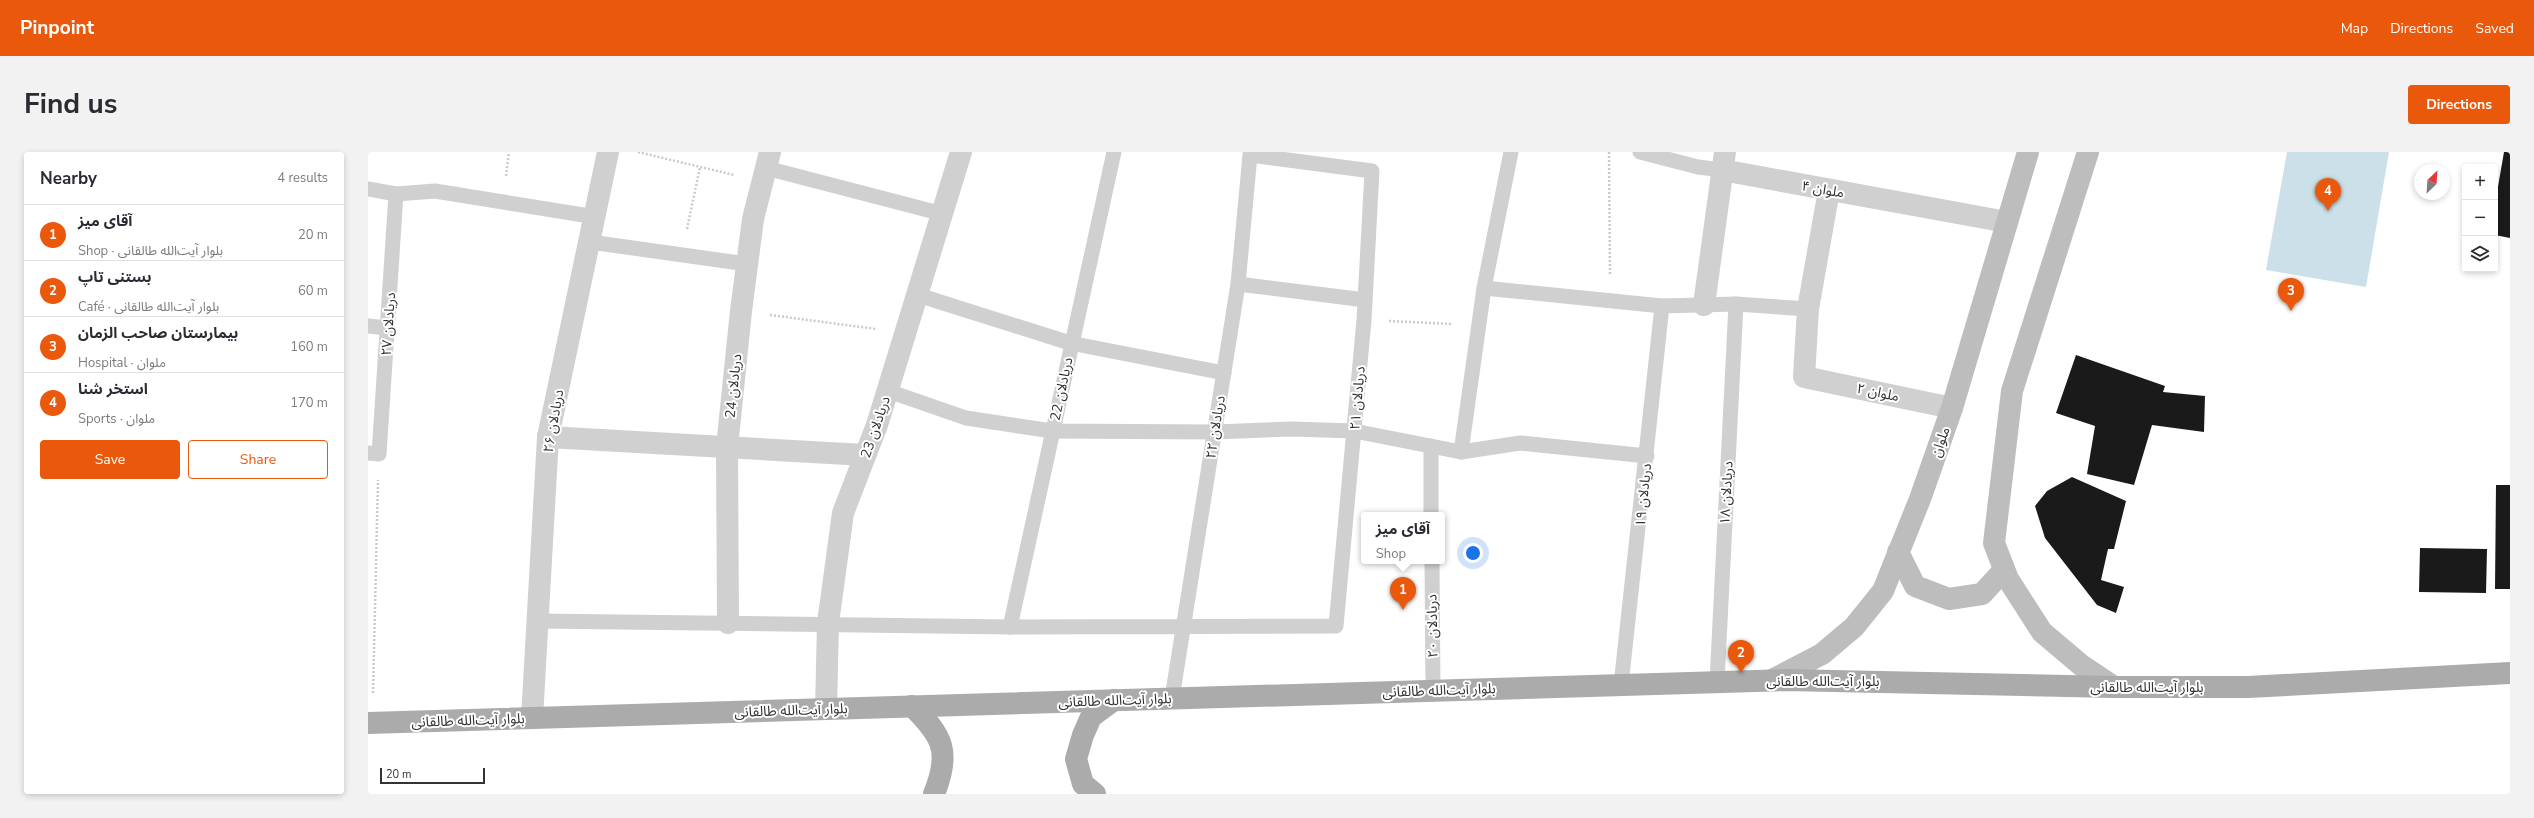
<!DOCTYPE html>
<html lang="en">
<head>
<meta charset="utf-8">
<style>
  :root { --surface:#fff; --page:#f2f2f3; --text:#2b2b33; --muted:#7c7c81; --line:#e1e1e2; --accent:#ea580c }
  body { margin:0; font-family:"Nunito Sans","Noto Sans Arabic",sans-serif; background:var(--page); color:var(--text) }
  .controls { position:absolute; right:12px; top:12px; display:grid; overflow:hidden; border-radius:4px; box-shadow:0 2px 6px #0003 }
  .controls button { width:36px; height:36px; display:grid; place-items:center; padding:0; border:0; border-bottom:1px solid var(--line); background:var(--surface); color:var(--text); font:20px sans-serif }
  .compass { position:absolute; left:2046px; top:12px; width:36px; height:36px; border-radius:50%; background:var(--surface); box-shadow:0 2px 6px #0003; rotate:25deg }
  .scale { position:absolute; left:12px; bottom:10px; width:105px; box-sizing:border-box; padding-left:4px; border:2px solid #333; border-top:0; font-size:11px; line-height:14px; white-space:nowrap; color:#333; -webkit-text-stroke:3px #fff; paint-order:stroke }
  .you { position:absolute; left:1105px; top:401px; width:14px; height:14px; margin:-10px; border:3px solid #fff; border-radius:50%; background:#1a73e8; box-shadow:0 0 0 6px #1a73e833 }
  .badge { display:grid; place-items:center; width:26px; height:26px; border-radius:50%; background:var(--accent); color:#fff; font-size:13px; font-weight:700 }
  .pin { position:absolute; translate:-50% -33px; filter:drop-shadow(0 1px 2px #0008) }
  .pin::after { content:''; position:absolute; top:21px; width:14px; height:12px; background:inherit; clip-path:polygon(0 0,100% 0,50% 100%) }
  .popup { position:absolute; left:993px; top:360px; width:84px; height:52px; box-sizing:border-box; display:grid; place-content:center; border-radius:4px; background:var(--surface); filter:drop-shadow(0 1px 3px #0005); font-size:13px; white-space:nowrap; color:var(--muted) }
  .popup b { font-size:15px; color:var(--text) }
  .popup::after { content:''; position:absolute; left:50%; top:100%; margin-left:-8px; border:8px solid transparent; border-top-color:var(--surface) }
  .list { margin:0; padding:0; list-style:none }
  h2 { display:flex; justify-content:space-between; align-items:center; height:52px; margin:0; padding:0 16px; font-size:17px }
  h2 small { font-size:13px; font-weight:400; color:var(--muted) }
  .list li { display:grid; grid-template-columns:26px 1fr auto; gap:12px; align-items:center; box-sizing:border-box; height:56px; padding:0 16px; border-top:1px solid var(--line) }
  .list b { display:block; font-size:15px; white-space:nowrap }
  .list p { margin:0; font-size:13px; white-space:nowrap; color:var(--muted) }
  .list em { font-size:13px; font-style:normal; color:var(--muted) }
  .actions { display:flex; gap:8px; padding:12px 16px }
  .actions a { flex:1; padding:9px 0; border:1px solid var(--accent); border-radius:4px; text-align:center; font-size:14px; color:var(--accent) }
  .actions .main { background:var(--accent); color:#fff }
  .icon { flex:none; width:22px; height:22px; fill:none; stroke:currentColor; stroke-width:2; stroke-linecap:round; stroke-linejoin:round }
  .map { position:relative; flex:none; width:2142px; height:642px; overflow:hidden; border-radius:4px }
  header { display:flex; align-items:center; gap:24px; box-sizing:border-box; height:56px; padding:0 20px; background:var(--accent); color:#fff }
  header strong { font-size:19px }
  nav { display:flex; gap:22px; margin-inline-start:auto; font-size:14px }
  .intro { display:flex; align-items:center; justify-content:space-between; box-sizing:border-box; height:96px; padding:0 24px }
  h1 { margin:0; font-size:28px }
  .button { padding:10px 18px; border-radius:4px; background:var(--accent); color:#fff; font-size:14px; font-weight:700 }
  main { display:flex; gap:24px; padding:0 24px }
  aside { flex:1; background:var(--surface); border-radius:4px; box-shadow:0 2px 6px #0003 }
  .map>svg:first-child { display:block }
</style>
</head>
<body>
<header>
<strong>Pinpoint</strong>
<nav><a>Map</a><a>Directions</a><a>Saved</a></nav>
</header>
<div class="intro"><h1>Find us</h1><a class="button">Directions</a></div>
<main>
<aside>
<h2>Nearby<small>4 results</small></h2>
<ul class="list">
<li><span class="badge">1</span><div><b>آقای میز</b><p>Shop · بلوار آیت‌الله طالقانی</p></div><em>20 m</em></li>
<li><span class="badge">2</span><div><b>بستنی تاپ</b><p>Café · بلوار آیت‌الله طالقانی</p></div><em>60 m</em></li>
<li><span class="badge">3</span><div><b>بیمارستان صاحب الزمان</b><p>Hospital · ملوان</p></div><em>160 m</em></li>
<li><span class="badge">4</span><div><b>استخر شنا</b><p>Sports · ملوان</p></div><em>170 m</em></li>
</ul>
<div class="actions"><a class="main">Save</a><a>Share</a></div>
</aside>
<div class="map">
<svg width="2142" height="642" viewBox="0 0 2142 642">
  <rect width="100%" height="100%" fill="#fff"/>
  <path fill="#cbe0e8" d="M 1919,0 L 2021,0 L 1998,135 L 1898,118 Z"/>
  <g fill="#1a1a1a">
    <path d="M 2136,0 L 2142,0 L 2142,86 L 2127,83 L 2127,52 Z"/>
    <path d="M 1708,203 L 1797,234 L 1795,240 L 1837,244 L 1836,280 L 1784,273 L 1766,333 L 1719,322 L 1727,274 L 1688,261 Z"/>
    <path d="M 1704,325 L 1758,349 L 1746,397 L 1740,397 L 1733,428 L 1756,435 L 1748,461 L 1729,453 L 1677,386 L 1667,354 L 1679,339 Z"/>
    <path d="M 2128,333 L 2142,333 L 2142,437 L 2127,437 Z"/>
    <path d="M 2052,396 L 2119,397 L 2118,441 L 2051,440 Z"/>
  </g>
  <g fill="none" stroke-linecap="round" stroke-linejoin="round">
    <g stroke="#cacaca" stroke-width="2.5" stroke-dasharray="2 2" stroke-linecap="butt">
      <path d="M 270,0 L 366,23"/>
      <path d="M 1241,0 L 1242,123"/>
      <path d="M 138,24 L 141,0"/>
      <path d="M 319,77 L 332,15"/>
      <path d="M 402,163 L 508,177"/>
      <path d="M 1021,169 L 1084,172"/>
      <path d="M 5,541 L 10,328"/>
    </g>
    <g stroke="#d0d0d0" stroke-width="15">
      <path d="M 1272,0 L 1330,15 L 1354,18"/>
      <path d="M 398,16 L 575,62"/>
      <path d="M 0,37 L 28,42 L 67,39 L 228,65"/>
      <path d="M 222,90 L 379,112"/>
      <path d="M 870,132 L 997,148"/>
      <path d="M 1116,136 L 1294,154 L 1368,152 L 1440,157"/>
      <path d="M 550,143 L 702,191 L 856,221"/>
      <path d="M 0,174 L 20,176"/>
      <path d="M 520,239 L 598,266 L 684,279 L 847,280 L 924,277 L 986,279 L 1093,300 L 1152,291 L 1279,304"/>
      <path d="M 1063,294 L 1063,363"/>
      <path d="M 1093,300 L 1116,136 L 1143,0"/>
      <path d="M 0,301 L 11,302 L 28,42"/>
      <path d="M 1064,409 L 1065,538"/>
      <path d="M 171,469 L 642,475 L 968,474 L 996,168 L 1004,19 L 882,3 L 870,132 L 804,546"/>
      <path d="M 642,475 L 746,0"/>
      <path d="M 1349,530 L 1368,152"/>
      <path d="M 1253,533 L 1294,154"/>
    </g>
    <g stroke="#d0d0d0" stroke-width="22">
      <path d="M 1354,18 L 1639,70"/>
      <path d="M 1461,38 L 1440,157 L 1436,225 L 1584,256"/>
      <path d="M 1336,153 L 1357,0"/>
      <path d="M 180,285 L 497,303"/>
      <path d="M 360,471 L 359,295 L 373,159 L 385,67 L 402,0"/>
      <path d="M 458,557 L 460,471 L 475,361 L 509,273 L 593,0"/>
      <path d="M 164,566 L 180,285 L 240,0"/>
    </g>
    <g stroke="#bdbdbd" stroke-width="22">
      <path d="M 1720,0 L 1644,239 L 1626,391 L 1640,427 L 1674,480 L 1713,513 L 1746,535"/>
      <path d="M 1530,400 L 1547,434 L 1581,447 L 1614,442 L 1636,418"/>
      <path d="M 1404,528 L 1454,502 L 1486,475 L 1515,439 L 1552,347 L 1584,256 L 1660,0"/>
    </g>
    <g stroke="#ababab" stroke-width="22">
      <path d="M 544,554 C 575,584 583,600 566,642"/>
      <path d="M 0,571 L 1418,528 L 1746,535 L 1880,535 L 2142,521"/>
      <path d="M 727,642 L 715,632 L 708,607 L 715,583 L 723,565 L 746,548"/>
    </g>
  </g>
  <g text-anchor="middle" stroke-width="4" stroke-linejoin="round" paint-order="stroke">
    <g font-size="14" fill="#333" stroke="#fff">
      <text transform="translate(1455 37) rotate(10)" y="5">ملوان ۴</text>
      <text transform="translate(20 172) rotate(-86)" y="5">دریادلان ۲۷</text>
      <text transform="translate(365 234) rotate(-84)" y="5">دریادلان 24</text>
      <text transform="translate(693 237) rotate(-78)" y="5">دریادلان 22</text>
      <text transform="translate(1510 240) rotate(12)" y="5">ملوان ۲</text>
      <text transform="translate(989 246) rotate(-85)" y="5">دریادلان ۲۱</text>
      <text transform="translate(185 269) rotate(-80)" y="5">دریادلان ۲۶</text>
      <text transform="translate(507 275) rotate(-71)" y="5">دریادلان 23</text>
      <text transform="translate(847 275) rotate(-81)" y="5">دریادلان ۲۲</text>
      <text transform="translate(1572 290) rotate(-71)" y="5">ملوان</text>
      <text transform="translate(1358 341) rotate(-87)" y="5">دریادلان ۱۸</text>
      <text transform="translate(1275 343) rotate(-84)" y="5">دریادلان ۱۹</text>
      <text transform="translate(1064 474) rotate(-91)" y="5">دریادلان ۲۰</text>
      <text x="1455" y="534">بلوار آیت‌الله طالقانی</text>
      <text x="1779" y="540">بلوار آیت‌الله طالقانی</text>
      <text transform="translate(1071 538) rotate(-2)" y="5">بلوار آیت‌الله طالقانی</text>
      <text transform="translate(747 548) rotate(-2)" y="5">بلوار آیت‌الله طالقانی</text>
      <text transform="translate(423 558) rotate(-2)" y="5">بلوار آیت‌الله طالقانی</text>
      <text transform="translate(100 568) rotate(-2)" y="5">بلوار آیت‌الله طالقانی</text>
    </g>
  </g>
</svg>
<div class="controls">
<button>+</button>
<button>−</button>
<button><svg class="icon" aria-label="layers" viewBox="0 0 24 24"><path d="M12 4l9 5-9 5-9-5zM3 14l9 5 9-5"/></svg></button>
</div>
<svg class="compass" viewBox="-18 -18 36 36"><path d="M0-13l5 13h-10z" fill="#e53935"/><path d="M0 13l5-13h-10z" fill="#7c7c81"/></svg>
<div class="scale">20 m</div>
<div class="you"></div>
<div class="pin badge" style="left:1035px;top:458px">1</div>
<div class="popup"><b>آقای میز</b>Shop</div>
<div class="pin badge" style="left:1373px;top:521px">2</div>
<div class="pin badge" style="left:1923px;top:159px">3</div>
<div class="pin badge" style="left:1960px;top:59px">4</div>
</div>
</main>
</body>
</html>
